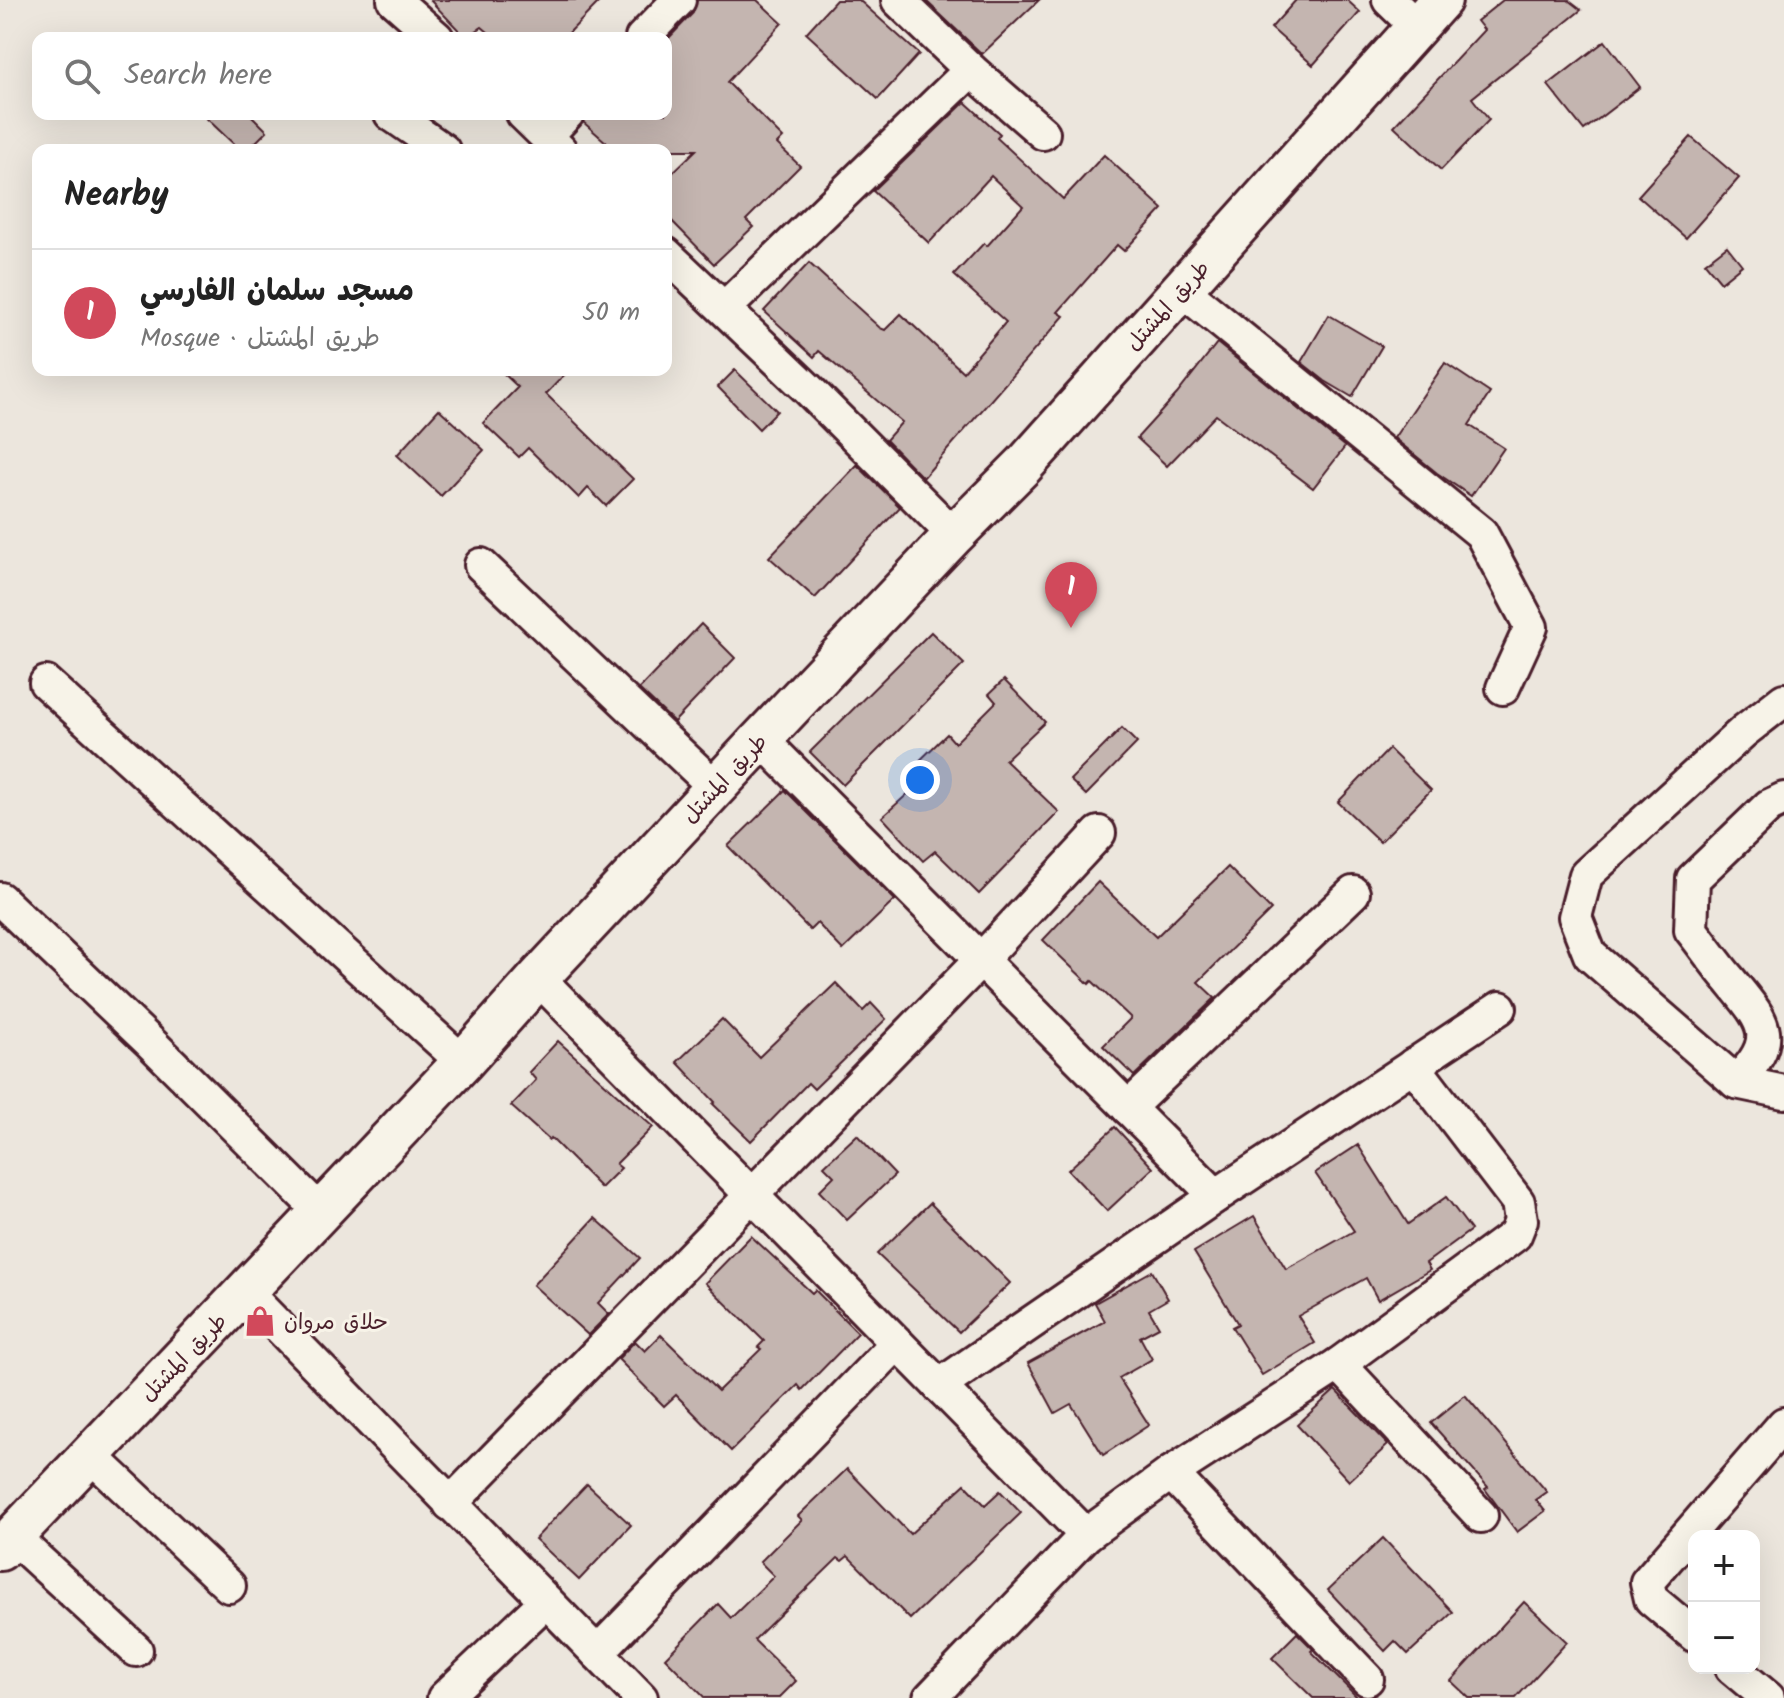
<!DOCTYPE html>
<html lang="en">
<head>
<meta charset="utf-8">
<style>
  :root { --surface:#fff; --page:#f6f6f6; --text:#222; --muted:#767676; --line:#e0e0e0; --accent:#d1495b }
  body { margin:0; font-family:Kalam,"Playpen Sans Arabic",sans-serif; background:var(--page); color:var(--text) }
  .controls { position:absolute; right:24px; bottom:24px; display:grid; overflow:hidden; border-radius:16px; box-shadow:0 8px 32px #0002 }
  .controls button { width:72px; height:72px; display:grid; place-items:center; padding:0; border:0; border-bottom:2px solid var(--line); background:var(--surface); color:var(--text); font:40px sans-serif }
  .you { position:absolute; left:920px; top:780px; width:28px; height:28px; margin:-20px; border:6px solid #fff; border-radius:50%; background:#1a73e8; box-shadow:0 0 0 12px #1a73e833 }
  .badge { display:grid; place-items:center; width:52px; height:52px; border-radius:50%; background:var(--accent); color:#fff; font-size:26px; font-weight:700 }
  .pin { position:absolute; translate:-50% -66px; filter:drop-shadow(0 2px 4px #0008) }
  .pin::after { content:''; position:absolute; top:42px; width:28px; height:24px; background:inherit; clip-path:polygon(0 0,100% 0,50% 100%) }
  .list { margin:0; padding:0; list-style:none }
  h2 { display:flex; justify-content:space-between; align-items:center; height:104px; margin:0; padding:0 32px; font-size:34px }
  h2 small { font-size:26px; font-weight:400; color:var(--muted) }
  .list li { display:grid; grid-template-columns:52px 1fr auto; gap:24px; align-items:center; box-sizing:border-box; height:128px; padding:0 32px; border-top:2px solid var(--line) }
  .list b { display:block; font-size:30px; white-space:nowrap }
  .list p { margin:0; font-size:26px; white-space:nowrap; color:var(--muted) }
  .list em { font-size:26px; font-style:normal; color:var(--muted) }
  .icon { flex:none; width:44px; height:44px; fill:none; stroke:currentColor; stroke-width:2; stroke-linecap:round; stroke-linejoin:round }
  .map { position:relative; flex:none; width:1784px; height:1698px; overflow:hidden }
  .search { position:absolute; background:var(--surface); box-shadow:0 8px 32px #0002; left:32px; top:32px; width:640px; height:88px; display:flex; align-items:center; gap:20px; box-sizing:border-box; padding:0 28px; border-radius:16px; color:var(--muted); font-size:30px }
  .panel { position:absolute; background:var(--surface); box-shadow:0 8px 32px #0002; left:32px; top:144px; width:640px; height:232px; border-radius:16px }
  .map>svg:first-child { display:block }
</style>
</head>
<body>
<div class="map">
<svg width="1784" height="1698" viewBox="0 0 1784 1698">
  <rect width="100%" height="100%" fill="#ece6dd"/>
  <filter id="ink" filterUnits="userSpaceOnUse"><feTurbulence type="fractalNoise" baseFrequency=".0125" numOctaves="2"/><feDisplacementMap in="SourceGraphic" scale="16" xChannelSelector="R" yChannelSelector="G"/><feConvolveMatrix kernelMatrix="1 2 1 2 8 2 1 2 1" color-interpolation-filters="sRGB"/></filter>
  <g filter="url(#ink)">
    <g fill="#c4b5b0" stroke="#4a1f2b" stroke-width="2">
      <path d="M 430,0 L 601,0 L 564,38 L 495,38 L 482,27 L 466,38 Z"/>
      <path d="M 697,0 L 757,0 L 782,23 L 727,82 L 783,138 L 777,144 L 800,166 L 746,220 L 753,227 L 714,264 L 666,215 L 666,179 L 696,150 L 615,150 L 583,122 L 585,114 L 666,114 L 666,41 L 693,13 Z"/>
      <path d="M 836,0 L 859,0 L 919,54 L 878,99 L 806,33 Z"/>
      <path d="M 925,0 L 1039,0 L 982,54 Z"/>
      <path d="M 1296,0 L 1347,0 L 1360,12 L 1313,65 L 1271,28 Z"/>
      <path d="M 1503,0 L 1568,0 L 1581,10 L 1472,98 L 1489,120 L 1441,170 L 1394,126 L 1484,30 L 1477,21 Z"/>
      <path d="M 1605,41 L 1640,87 L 1584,130 L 1548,85 Z"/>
      <path d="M 965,102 L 1000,134 L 997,138 L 1063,199 L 1104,155 L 1163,209 L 1124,251 L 1117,245 L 1058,312 L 1064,316 L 923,478 L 886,440 L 902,422 L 819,351 L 814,357 L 764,311 L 809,263 L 880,328 L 885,330 L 901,314 L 963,372 L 1006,322 L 954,275 L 984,243 L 987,246 L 1023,206 L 991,176 L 929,243 L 873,191 Z"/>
      <path d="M 202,114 L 250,114 L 267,131 L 248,150 L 240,150 Z"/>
      <path d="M 1691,137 L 1739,178 L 1686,238 L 1638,196 Z"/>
      <path d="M 1727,246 L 1742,265 L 1721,282 L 1705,263 Z"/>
      <path d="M 1329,315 L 1382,346 L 1352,397 L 1325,381 L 1301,362 Z"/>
      <path d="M 1217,343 L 1345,447 L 1313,488 L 1216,415 L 1167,466 L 1137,438 L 1177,394 Z"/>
      <path d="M 1445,363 L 1490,393 L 1469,425 L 1504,448 L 1471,496 L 1437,473 L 1394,438 Z"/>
      <path d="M 500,370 L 569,370 L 546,394 L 633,479 L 606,506 L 588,488 L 579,498 L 528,448 L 519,457 L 483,423 L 518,387 Z"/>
      <path d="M 735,370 L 777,411 L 759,429 L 718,387 Z"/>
      <path d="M 439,409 L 484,450 L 441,496 L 397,455 Z"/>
      <path d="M 857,465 L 900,507 L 815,598 L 769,557 Z"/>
      <path d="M 701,624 L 735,658 L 674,722 L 639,689 Z"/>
      <path d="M 931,632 L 964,664 L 843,785 L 810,752 Z"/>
      <path d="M 1004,680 L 1045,722 L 1005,760 L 1059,812 L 979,894 L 935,851 L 923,861 L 882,817 L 921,782 L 910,770 L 947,734 L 955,743 L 996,702 L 989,694 Z"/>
      <path d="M 1122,728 L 1137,743 L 1086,795 L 1070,780 Z"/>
      <path d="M 1389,749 L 1431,790 L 1380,842 L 1338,802 Z"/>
      <path d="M 785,790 L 895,900 L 843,950 L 817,923 L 810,930 L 728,846 Z"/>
      <path d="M 1228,867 L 1271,910 L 1198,982 L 1215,998 L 1134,1076 L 1103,1046 L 1131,1018 L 1092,981 L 1089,984 L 1043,940 L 1098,882 L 1156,937 Z"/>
      <path d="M 836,983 L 863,1011 L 871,1003 L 886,1019 L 814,1089 L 808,1083 L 751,1141 L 713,1104 L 715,1102 L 677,1062 L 722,1019 L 759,1057 Z"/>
      <path d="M 558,1041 L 653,1127 L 616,1164 L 621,1168 L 601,1188 L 551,1138 L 549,1140 L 511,1106 L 536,1080 L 529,1072 Z"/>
      <path d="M 1115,1127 L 1153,1168 L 1107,1211 L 1068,1170 Z"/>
      <path d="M 857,1135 L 895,1175 L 847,1220 L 819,1191 L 834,1176 L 824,1166 Z"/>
      <path d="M 1358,1145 L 1408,1224 L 1446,1197 L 1471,1230 L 1426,1263 L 1430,1270 L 1378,1300 L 1366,1278 L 1298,1316 L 1315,1343 L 1262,1375 L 1232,1327 L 1238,1324 L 1194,1252 L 1254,1216 L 1286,1269 L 1354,1231 L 1315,1173 Z"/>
      <path d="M 930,1203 L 1010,1283 L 959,1332 L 877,1254 Z"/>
      <path d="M 595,1218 L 640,1258 L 598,1303 L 609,1314 L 588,1335 L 533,1285 Z"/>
      <path d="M 751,1236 L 812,1293 L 815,1290 L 858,1333 L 802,1390 L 798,1385 L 731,1451 L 676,1395 L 664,1406 L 618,1359 L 635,1341 L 645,1351 L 661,1335 L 718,1391 L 761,1349 L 758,1347 L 764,1341 L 705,1283 Z"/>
      <path d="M 1152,1271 L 1168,1299 L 1149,1310 L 1159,1327 L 1140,1337 L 1152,1359 L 1119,1378 L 1149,1425 L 1103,1455 L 1071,1404 L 1055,1413 L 1028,1363 L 1105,1321 L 1095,1303 Z"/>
      <path d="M 1335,1390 L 1388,1445 L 1349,1481 L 1297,1425 Z"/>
      <path d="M 1465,1395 L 1547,1492 L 1536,1500 L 1545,1511 L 1517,1532 L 1485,1489 L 1488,1487 L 1431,1423 Z"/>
      <path d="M 847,1469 L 910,1534 L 965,1484 L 985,1505 L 1000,1491 L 1021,1513 L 910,1619 L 848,1556 L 842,1561 L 838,1558 L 754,1640 L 796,1681 L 779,1698 L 705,1698 L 665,1658 L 718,1604 L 731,1618 L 774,1576 L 760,1562 L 802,1520 L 798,1516 Z"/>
      <path d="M 587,1484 L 631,1525 L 579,1580 L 535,1539 Z"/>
      <path d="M 1383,1538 L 1453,1612 L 1408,1654 L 1395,1641 L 1385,1651 L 1328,1590 Z"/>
      <path d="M 1524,1602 L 1567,1642 L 1516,1698 L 1469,1698 L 1451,1681 Z"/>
      <path d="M 1297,1633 L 1313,1649 L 1311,1651 L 1358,1698 L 1313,1698 L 1272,1658 Z"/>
    </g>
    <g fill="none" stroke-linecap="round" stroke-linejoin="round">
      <defs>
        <g id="minor">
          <path d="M 394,0 L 437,38"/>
          <path d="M 898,0 L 971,70"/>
          <path d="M 1389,0 L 1416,26"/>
          <path d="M 642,38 L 679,0"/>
          <path d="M 391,114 L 443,150"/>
          <path d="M 523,114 L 560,150"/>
          <path d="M 546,136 L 567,114"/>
          <path d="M 666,254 L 807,388 L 954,535"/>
          <path d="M 1181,289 L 1481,533 L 1531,627 L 1503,688"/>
          <path d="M 725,308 L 971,70 L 1043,133"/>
          <path d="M 481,565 L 716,788"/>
          <path d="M 46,683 L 463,1062"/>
          <path d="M 1784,700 L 1744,731 L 1586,875 L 1575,917 L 1590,955 L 1736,1082 L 1784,1092"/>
          <path d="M 761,739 L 1216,1196"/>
          <path d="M 0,899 L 150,1042 L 320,1211"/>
          <path d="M 538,978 L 1086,1535"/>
          <path d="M 1736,1082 C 1782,1037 1763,1021 1729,979 C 1715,963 1704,946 1691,930 L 1693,879 L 1769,806 L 1784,799"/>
          <path d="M 1128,1108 L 1353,893"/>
          <path d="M 245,1292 L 641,1698"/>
          <path d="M 1339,1364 L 1481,1516"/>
          <path d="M 939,1386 L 1216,1196 L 1500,1008"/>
          <path d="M 90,1455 L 229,1586"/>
          <path d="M 1171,1473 L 1367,1679"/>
          <path d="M 450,1504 L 980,961 L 1099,833"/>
          <path d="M 12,1536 L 136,1650"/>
          <path d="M 1694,1635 L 1651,1599 L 1647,1582 L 1784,1424"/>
          <path d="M 597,1653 L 897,1343"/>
          <path d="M 1732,1668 L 1768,1698"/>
          <path d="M 444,1698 L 546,1601"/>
          <path d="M 930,1698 L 1086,1535 L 1171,1473 L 1339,1364 L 1515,1235 L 1521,1220 L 1518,1202 L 1413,1065"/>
        </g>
        <path id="major" d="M 0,1550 L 463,1062 L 538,978 L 761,739 L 954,535 L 1024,465 L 1441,0"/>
      </defs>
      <use href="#minor" stroke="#4a1f2b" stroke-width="38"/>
      <use href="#major" stroke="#4a1f2b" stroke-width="46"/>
      <use href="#minor" stroke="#f7f3e8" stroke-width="32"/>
      <use href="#major" stroke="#f7f3e8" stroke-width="40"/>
    </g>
  </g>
  <defs>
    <symbol id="shop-bare" viewBox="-9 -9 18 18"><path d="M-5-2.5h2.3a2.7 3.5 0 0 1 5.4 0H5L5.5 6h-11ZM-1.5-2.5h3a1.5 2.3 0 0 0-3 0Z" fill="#d1495b" stroke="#f7f3e8" stroke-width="2.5" paint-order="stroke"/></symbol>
  </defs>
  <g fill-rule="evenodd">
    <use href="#shop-bare" x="238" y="1299" width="44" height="44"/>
  </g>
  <g text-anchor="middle" stroke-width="6" stroke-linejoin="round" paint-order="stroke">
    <g font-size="22" fill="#4a1f2b" stroke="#f7f3e8">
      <text transform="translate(1167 305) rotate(-48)" y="8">طريق المشتل</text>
      <text transform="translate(724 778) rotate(-47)" y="8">طريق المشتل</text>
      <text transform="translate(183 1357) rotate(-46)" y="8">طريق المشتل</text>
    </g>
    <g font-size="22" fill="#4a1f2b" stroke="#f7f3e8" text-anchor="start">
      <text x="284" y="1329">حلاق مروان</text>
    </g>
  </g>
</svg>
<div class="controls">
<button>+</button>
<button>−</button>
</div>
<div class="you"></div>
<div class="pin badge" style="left:1071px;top:628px">1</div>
<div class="search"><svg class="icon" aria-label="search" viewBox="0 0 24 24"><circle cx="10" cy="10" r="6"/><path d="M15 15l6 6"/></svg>Search here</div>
<section class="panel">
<h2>Nearby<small></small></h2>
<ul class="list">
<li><span class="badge">1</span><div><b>مسجد سلمان الفارسي</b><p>Mosque · طريق المشتل</p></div><em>50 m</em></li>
</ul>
</section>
</div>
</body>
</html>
